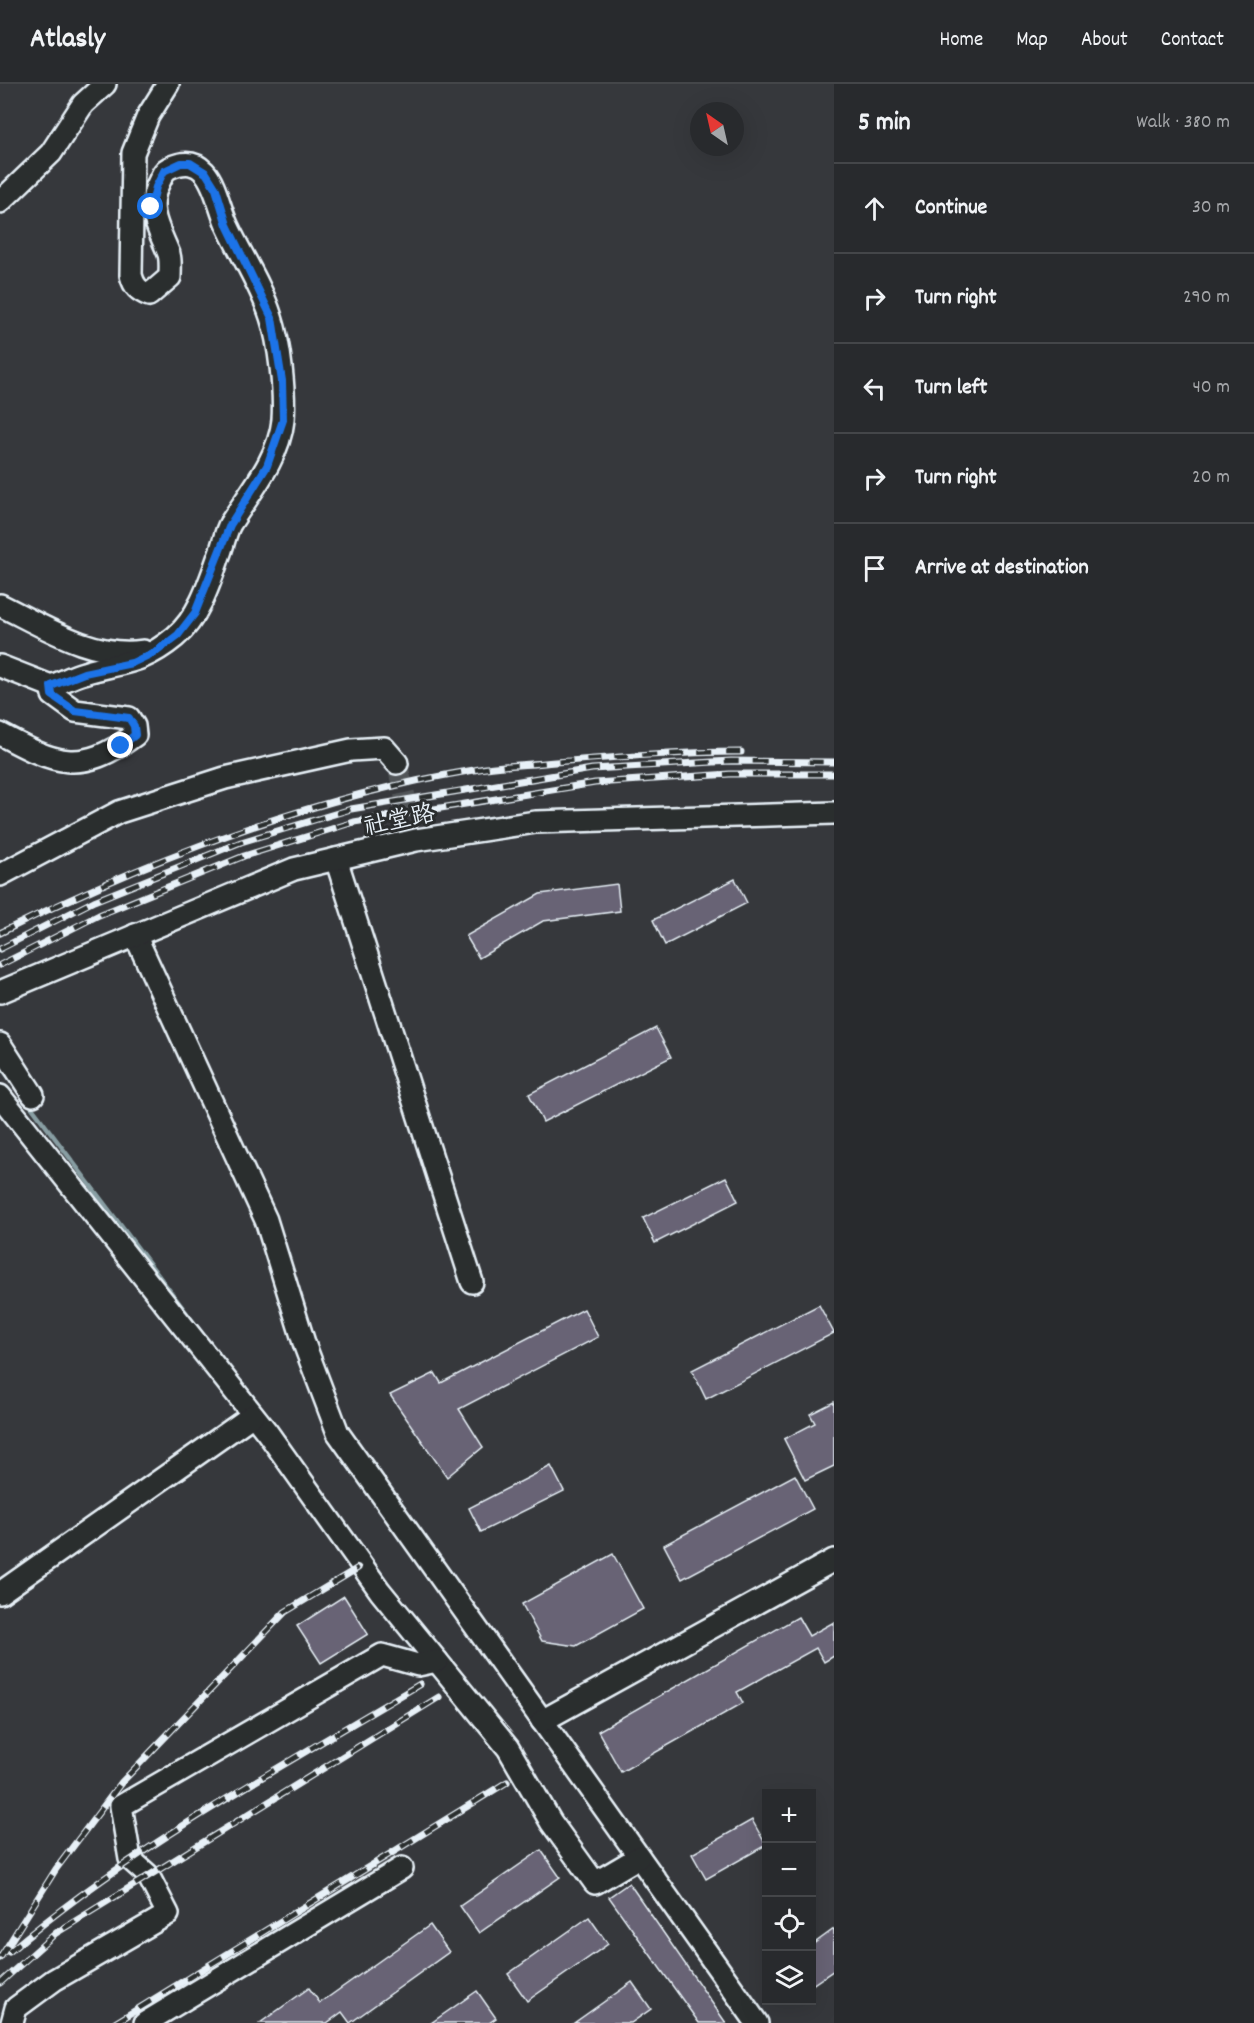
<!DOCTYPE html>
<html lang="en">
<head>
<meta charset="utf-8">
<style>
  :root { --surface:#282a2d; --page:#343639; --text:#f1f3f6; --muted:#a5a7aa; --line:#444649 }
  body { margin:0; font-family:Dekko,"LXGW WenKai TC",sans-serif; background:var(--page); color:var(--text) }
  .controls { position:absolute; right:18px; bottom:18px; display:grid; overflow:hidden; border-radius:0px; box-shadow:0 6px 24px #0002 }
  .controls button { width:54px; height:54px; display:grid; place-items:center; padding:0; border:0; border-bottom:2px solid var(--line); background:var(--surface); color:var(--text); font:30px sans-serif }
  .compass { position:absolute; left:690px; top:18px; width:54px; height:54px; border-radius:50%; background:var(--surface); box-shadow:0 6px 24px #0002; rotate:326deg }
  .stop { position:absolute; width:18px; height:18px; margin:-14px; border:4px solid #1a73e8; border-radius:50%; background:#fff }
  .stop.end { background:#1a73e8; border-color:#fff; box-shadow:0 2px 6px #0008 }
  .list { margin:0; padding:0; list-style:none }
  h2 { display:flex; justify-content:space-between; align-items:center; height:78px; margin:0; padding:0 24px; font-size:26px }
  h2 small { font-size:20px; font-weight:400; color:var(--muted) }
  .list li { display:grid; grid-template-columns:39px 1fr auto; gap:18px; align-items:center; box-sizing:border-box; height:90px; padding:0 24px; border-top:2px solid var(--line) }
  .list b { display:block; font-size:22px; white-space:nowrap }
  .list em { font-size:20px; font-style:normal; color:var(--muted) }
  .icon { flex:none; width:33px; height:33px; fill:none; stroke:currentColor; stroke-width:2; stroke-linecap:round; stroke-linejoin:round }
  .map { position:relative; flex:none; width:834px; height:1939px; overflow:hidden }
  header { display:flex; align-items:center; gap:36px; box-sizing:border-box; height:84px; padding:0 30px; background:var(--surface); border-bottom:2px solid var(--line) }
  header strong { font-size:28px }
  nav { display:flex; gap:33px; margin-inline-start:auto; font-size:21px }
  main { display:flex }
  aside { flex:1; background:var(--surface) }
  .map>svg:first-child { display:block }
</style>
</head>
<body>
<header>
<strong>Atlasly</strong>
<nav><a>Home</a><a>Map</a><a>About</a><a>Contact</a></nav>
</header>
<main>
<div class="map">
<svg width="834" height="1939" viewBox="0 0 834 1939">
  <rect width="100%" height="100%" fill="#36383c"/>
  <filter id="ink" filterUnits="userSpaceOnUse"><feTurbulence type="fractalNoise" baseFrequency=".0167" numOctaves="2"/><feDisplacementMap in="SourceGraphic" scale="12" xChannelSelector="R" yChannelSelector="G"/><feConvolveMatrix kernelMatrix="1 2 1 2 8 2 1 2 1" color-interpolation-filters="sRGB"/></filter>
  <g filter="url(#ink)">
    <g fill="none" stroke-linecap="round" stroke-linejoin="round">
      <g stroke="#889ea3" stroke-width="4.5">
        <path d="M 0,982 L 13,999"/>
        <path d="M 27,1017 L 201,1248"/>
      </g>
    </g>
    <g fill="#686375" stroke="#e8f1f8" stroke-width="1.5">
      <path d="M 735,795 L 747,819 L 665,861 L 653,836 Z"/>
      <path d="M 617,800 L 620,827 L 543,837 L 479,874 L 466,852 L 540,810 Z"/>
      <path d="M 656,944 L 671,973 L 543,1038 L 529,1010 Z"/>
      <path d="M 726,1093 L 738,1117 L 655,1159 L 643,1134 Z"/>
      <path d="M 819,1221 L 834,1249 L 706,1315 L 692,1286 Z"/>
      <path d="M 584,1225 L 598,1253 L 459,1325 L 483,1363 L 447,1393 L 390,1311 L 435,1289 L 441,1299 Z"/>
      <path d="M 834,1318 L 834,1382 L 805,1396 L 784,1355 L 815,1339 L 810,1330 Z"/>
      <path d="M 551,1382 L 564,1407 L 481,1448 L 469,1424 Z"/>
      <path d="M 795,1391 L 813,1425 L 682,1495 L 664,1461 Z"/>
      <path d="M 613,1470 L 643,1525 L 576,1562 L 542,1557 L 522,1520 Z"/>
      <path d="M 344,1512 L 368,1550 L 321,1579 L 297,1542 Z"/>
      <path d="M 798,1533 L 809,1552 L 834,1538 L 834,1572 L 824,1578 L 816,1564 L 737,1608 L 743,1619 L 621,1688 L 598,1647 Z"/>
      <path d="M 752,1736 L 766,1761 L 706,1795 L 692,1770 Z"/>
      <path d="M 541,1766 L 560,1793 L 479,1849 L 460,1822 Z"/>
      <path d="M 629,1799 L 726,1939 L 699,1939 L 609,1813 Z"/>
      <path d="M 589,1833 L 608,1860 L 527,1917 L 508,1890 Z"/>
      <path d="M 430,1841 L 449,1868 L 350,1939 L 342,1928 L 327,1939 L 260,1939 L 309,1904 L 320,1919 Z"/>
      <path d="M 834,1845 L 834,1886 L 812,1901 L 812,1861 Z"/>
      <path d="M 632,1898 L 651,1925 L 631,1939 L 574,1939 Z"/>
      <path d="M 477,1907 L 496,1934 L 489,1939 L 431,1939 Z"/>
    </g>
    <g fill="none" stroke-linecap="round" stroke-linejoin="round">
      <path stroke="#515458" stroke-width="21" stroke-dasharray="21 10" stroke-linecap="butt" d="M 397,679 L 411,738"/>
      <defs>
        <g id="minor">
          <path d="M 0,118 L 51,69 L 83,20 L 105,0"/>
          <path d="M 0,521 C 43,542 94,575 143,567"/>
          <path d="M 0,582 L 51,602"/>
          <path d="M 0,650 C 54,679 80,692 135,651 L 134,642 L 129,634 L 75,627 L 53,611 L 51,602 C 62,598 73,592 84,589 C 123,577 141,581 175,553 C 200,533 211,494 221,466 C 224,457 226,447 230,440 C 250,408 279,375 283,336 C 285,308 280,260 271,233 C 261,201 242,173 228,143 C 215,117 213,64 169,84 C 163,87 162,92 159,98 C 145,125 159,145 169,170 C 171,177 170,186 170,193 L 149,211 C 139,207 134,203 131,191 L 133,69 L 148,32 L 168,0"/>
          <path d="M 336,775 L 472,1198"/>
          <path d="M 0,791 L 119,728 L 225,694 L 351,666 L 384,664 L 397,679"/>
          <path d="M 135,851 L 266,1136 L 305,1262 L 338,1349 L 757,1939"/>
          <path d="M 0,908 L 294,785 L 416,756 L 536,738 L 834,729"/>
          <path d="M 0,960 L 33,1011"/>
          <path d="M 0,1012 L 267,1348 L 380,1507 L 508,1664 L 551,1738 L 595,1799 L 639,1773"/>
          <path d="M 0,1509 L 253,1331"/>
          <path d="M 542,1637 L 834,1476"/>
          <path d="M 12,1939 L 16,1924 L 54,1896 L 168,1830 L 148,1791 L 130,1775 L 121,1722 L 382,1571 L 418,1581 L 437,1577"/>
          <path d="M 145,1939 L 402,1784"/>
        </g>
      </defs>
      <use href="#minor" stroke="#e8f1f8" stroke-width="26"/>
      <use href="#minor" stroke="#2a2d2e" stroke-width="21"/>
      <defs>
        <g id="rail">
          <path d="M 0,849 C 149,775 310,713 474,686 C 501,681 529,681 555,678 C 617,673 679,668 741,668"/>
          <path d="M 0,865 L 94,817 L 241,758 L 351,725 L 592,685 L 731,677 L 834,678"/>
          <path d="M 0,881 L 99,831 L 244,772 L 354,738 L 595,699 L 730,690 L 834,690"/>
          <path d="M 9,1868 C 133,1762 280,1684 420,1600"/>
          <path d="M 0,1874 L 56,1785 L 121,1699 L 285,1528 L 358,1484"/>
          <path d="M 0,1899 L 56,1849 L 439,1613"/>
          <path d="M 115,1939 L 507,1698"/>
        </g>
      </defs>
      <use href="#rail" stroke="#e8f1f8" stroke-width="7"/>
      <use href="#rail" stroke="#2a2d2e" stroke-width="4.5" stroke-dasharray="14" stroke-linecap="butt"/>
    </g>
  </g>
  <g fill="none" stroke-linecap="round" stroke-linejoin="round" filter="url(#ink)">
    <path stroke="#1a73e8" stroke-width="8" d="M 121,662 L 135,651 L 134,642 L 129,634 L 75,627 L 52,611 L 51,602 L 84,589 L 132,579 L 157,567 L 178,551 L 195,529 L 230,441 L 267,382 L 283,336 L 282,297 L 272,234 L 227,141 L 216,105 L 206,89 L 190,79 L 181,79 L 164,87 L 156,103 L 151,123"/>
  </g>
  <g text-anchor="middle" stroke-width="6" stroke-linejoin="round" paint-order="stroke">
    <g font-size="24" fill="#e8f1f8" stroke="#2a2d2e">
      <text transform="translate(399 735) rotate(-12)" y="8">社堂路</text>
    </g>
  </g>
</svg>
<div class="controls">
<button>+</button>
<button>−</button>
<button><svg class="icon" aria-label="locate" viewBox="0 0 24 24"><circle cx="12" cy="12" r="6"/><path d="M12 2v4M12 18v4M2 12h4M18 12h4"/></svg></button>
<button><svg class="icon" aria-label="layers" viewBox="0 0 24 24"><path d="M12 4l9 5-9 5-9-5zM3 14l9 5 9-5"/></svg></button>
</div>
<svg class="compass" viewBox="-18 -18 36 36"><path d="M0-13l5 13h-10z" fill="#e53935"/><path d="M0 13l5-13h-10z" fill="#a5a7aa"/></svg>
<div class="stop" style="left:151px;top:123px"></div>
<div class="stop end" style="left:121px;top:662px"></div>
</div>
<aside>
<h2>5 min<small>Walk · 380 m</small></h2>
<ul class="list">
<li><svg class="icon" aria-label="ahead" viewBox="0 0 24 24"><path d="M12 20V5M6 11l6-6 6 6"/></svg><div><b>Continue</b></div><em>30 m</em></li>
<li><svg class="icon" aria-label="right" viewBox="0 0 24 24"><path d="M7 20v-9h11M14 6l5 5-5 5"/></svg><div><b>Turn right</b></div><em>290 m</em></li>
<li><svg class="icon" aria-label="left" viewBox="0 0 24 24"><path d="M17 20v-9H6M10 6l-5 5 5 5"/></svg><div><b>Turn left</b></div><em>40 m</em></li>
<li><svg class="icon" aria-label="right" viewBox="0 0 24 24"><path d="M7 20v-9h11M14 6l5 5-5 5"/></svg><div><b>Turn right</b></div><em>20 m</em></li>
<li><svg class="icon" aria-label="arrive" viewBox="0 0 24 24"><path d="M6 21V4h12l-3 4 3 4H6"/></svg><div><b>Arrive at destination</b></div></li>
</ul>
</aside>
</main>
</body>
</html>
